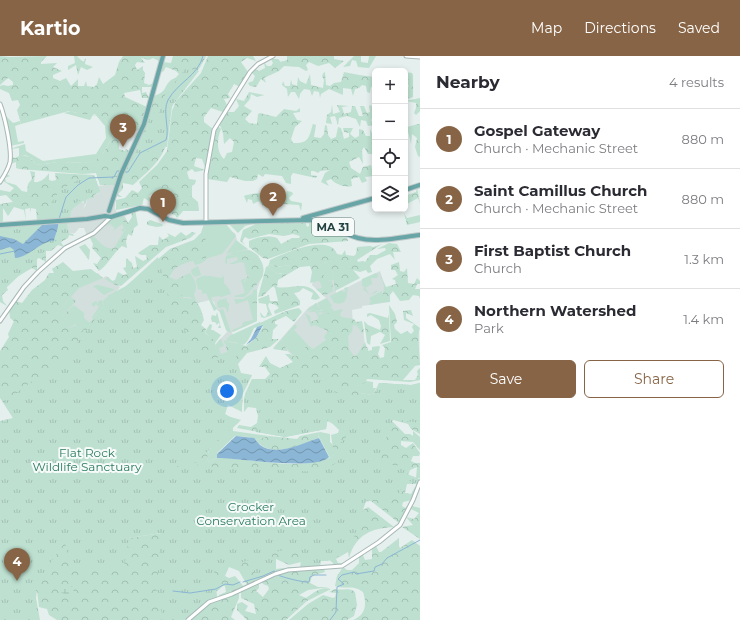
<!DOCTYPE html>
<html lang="en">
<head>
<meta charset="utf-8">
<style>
  :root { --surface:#fff; --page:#f2f2f3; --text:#2b2b33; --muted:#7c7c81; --line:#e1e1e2; --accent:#876445 }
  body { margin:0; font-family:Montserrat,sans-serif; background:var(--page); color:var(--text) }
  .controls { position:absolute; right:12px; top:12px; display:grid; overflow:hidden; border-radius:6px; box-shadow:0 2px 6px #0003 }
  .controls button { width:36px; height:36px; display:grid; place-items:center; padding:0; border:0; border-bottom:1px solid var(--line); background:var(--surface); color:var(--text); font:20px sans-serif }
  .you { position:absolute; left:227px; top:335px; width:14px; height:14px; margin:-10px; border:3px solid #fff; border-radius:50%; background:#1a73e8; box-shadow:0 0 0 6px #1a73e833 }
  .badge { display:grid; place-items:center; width:26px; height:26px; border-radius:50%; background:var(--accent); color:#fff; font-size:13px; font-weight:700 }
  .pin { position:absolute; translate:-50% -33px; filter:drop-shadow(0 1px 2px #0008) }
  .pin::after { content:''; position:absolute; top:21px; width:14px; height:12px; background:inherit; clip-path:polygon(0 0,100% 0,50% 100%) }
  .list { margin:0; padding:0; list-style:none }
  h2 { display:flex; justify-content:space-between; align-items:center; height:52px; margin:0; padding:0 16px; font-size:17px }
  h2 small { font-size:13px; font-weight:400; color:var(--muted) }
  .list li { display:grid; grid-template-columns:26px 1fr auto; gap:12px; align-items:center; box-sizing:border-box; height:60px; padding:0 16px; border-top:1px solid var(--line) }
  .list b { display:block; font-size:15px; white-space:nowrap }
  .list p { margin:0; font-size:13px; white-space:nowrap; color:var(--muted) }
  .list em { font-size:13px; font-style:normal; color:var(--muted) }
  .actions { display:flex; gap:8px; padding:12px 16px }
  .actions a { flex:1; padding:9px 0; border:1px solid var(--accent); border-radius:6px; text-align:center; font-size:14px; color:var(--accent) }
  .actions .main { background:var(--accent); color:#fff }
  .icon { flex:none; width:22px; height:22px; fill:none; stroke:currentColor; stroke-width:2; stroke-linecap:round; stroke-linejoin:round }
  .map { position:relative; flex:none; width:420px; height:564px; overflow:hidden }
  header { display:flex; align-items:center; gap:24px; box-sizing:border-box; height:56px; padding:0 20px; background:var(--accent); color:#fff }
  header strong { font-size:19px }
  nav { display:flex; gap:22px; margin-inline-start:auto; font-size:14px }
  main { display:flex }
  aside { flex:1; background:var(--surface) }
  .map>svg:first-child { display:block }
</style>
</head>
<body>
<header>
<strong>Kartio</strong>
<nav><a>Map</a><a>Directions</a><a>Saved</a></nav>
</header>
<main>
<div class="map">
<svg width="420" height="564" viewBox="0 0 420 564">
  <defs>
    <pattern id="forest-crowns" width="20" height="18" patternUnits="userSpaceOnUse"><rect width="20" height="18" fill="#bde0d0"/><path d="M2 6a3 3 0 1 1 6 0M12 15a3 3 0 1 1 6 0" fill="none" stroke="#a2c1b4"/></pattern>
    <pattern id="wetland-marsh" width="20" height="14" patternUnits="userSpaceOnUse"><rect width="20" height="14" fill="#bde0d0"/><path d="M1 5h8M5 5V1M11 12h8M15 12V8" fill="none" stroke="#a2c1b4"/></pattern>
    <pattern id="park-tufts" width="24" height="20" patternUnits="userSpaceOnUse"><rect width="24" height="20" fill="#bde0d0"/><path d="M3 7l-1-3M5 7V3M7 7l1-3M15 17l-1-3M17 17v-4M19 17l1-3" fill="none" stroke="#a2c1b4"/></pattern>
    <pattern id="water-waves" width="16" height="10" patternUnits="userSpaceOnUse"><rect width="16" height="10" fill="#8bb6d5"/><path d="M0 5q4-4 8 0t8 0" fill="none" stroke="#7196ae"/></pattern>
  </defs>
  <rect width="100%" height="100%" fill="#e5efed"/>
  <g fill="#d3dfdd">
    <path d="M 113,128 L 116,129 L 115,152 L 118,159 L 125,160 L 131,174 L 110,203 L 90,181 L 88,182 L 84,172 L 79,172 L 75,177 L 69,178 L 66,163 L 71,154 L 81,146 L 85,147 L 83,153 L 86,149 L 87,143 L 94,142 L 94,139 L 99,137 L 98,130 Z"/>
    <path d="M 204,168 L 235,177 L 238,188 L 258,199 L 263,211 L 262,219 L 256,237 L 257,265 L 232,276 L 238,298 L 209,303 L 211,293 L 227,276 L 220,256 L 217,254 L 214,246 L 210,244 L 171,252 L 170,193 L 194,184 L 201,177 Z"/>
    <path d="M 331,202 L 336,237 L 380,215 L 390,246 L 362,250 L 362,252 L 352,254 L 353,269 L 363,270 L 365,292 L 368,291 L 369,302 L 313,313 L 293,300 L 282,290 L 273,292 L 309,251 L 326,242 L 312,229 L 314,220 Z"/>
    <path d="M 98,217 L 103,222 L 106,220 L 120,231 L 68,299 L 50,252 Z"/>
  </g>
  <g fill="#bde0d0">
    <path d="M 71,55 C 79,59 90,55 97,60 L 93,59 L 90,64 L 64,57 Z"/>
    <path d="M 6,60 L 13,67 L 20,65 L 21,68 L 15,70 L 18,86 L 24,85 L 24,87 L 10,90 Z"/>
    <path d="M 100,64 L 105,64 L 114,76 C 97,115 94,106 57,106 C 49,107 42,109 35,108 C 32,102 26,96 19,101 L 19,92 L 10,93 L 25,88 L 26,95 L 43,105 L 96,98 L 106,82 L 105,70 Z"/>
    <path d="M 122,159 L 125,169 L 124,176 L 121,174 L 124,172 L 122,168 L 113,175 L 115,172 L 110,168 L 106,171 L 111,163 Z"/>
    <path d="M 225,167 L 236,180 L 222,198 L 208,202 L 202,207 L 195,209 L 193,204 L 201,203 L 206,191 L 204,176 L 201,177 L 204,168 Z"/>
    <path d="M 228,167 L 256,167 L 245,170 L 238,177 Z"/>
    <path d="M 236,184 L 248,193 L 226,198 Z"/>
    <path d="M 236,199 L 247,208 L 249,218 L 247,220 L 244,207 L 240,206 L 234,208 L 229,208 L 238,204 L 237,201 L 227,203 L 227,209 L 225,206 L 226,200 Z"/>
    <path d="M 326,206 L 331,211 L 334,224 L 327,225 L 317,210 Z"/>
    <path d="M 269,208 L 276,211 L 290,209 L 284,217 L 277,218 L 268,210 Z"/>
    <path d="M 198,210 L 201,219 L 195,221 L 192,218 L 191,214 Z"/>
    <path d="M 190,217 C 194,223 199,230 194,238 L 196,246 L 207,245 L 196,247 L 190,241 L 182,241 L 179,232 L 183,229 L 185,222 L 183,220 Z"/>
    <path d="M 376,217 L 378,218 L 377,222 L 371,222 L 372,228 L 365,232 L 370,239 L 377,234 L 377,236 L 370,239 L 363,233 L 365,231 L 362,230 L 362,223 Z"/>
    <path d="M 221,218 L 224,221 L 224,227 L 229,233 L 231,238 L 221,241 L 219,240 L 212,241 L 211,243 L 217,253 L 214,255 L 206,237 L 202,238 L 202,234 L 198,233 L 196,224 C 203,216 215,222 221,222 L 223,221 Z"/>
    <path d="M 246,222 L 244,225 L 246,235 L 250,236 L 244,241 L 235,241 L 234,240 L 245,237 L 241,224 Z"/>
    <path d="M 98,229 L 114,233 L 114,234 L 104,239 L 93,230 Z"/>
    <path d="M 348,231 C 346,239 349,250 334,247 L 330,240 L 342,234 L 343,236 L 346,235 L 344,232 Z"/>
    <path d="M 382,235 L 383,241 L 386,246 L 369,249 L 371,245 L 369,242 Z"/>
    <path d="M 251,238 L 257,256 L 257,265 L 233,276 L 232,274 L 242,270 L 243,266 L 253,264 L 248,244 L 236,248 L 234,243 L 243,243 Z"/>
    <path d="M 228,242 L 226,244 L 229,248 L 228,257 L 225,251 L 218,252 L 217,247 L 219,244 Z"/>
    <path d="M 327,242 L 332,250 L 326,253 L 331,251 L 327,259 L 320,259 L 323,257 L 322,256 L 319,257 L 315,254 L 324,255 L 320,253 L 318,247 Z"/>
    <path d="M 102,244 L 104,250 L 93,262 L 92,261 L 99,251 L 96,248 L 94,251 L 91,248 L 96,245 L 98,248 L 98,245 Z"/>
    <path d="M 63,250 L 68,254 L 60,262 L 57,259 L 58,255 Z"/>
    <path d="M 75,250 L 84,257 L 84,262 L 90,267 L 82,275 L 77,273 L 77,270 L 76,268 L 68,272 L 63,266 Z"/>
    <path d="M 223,253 L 231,277 L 226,274 L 219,254 Z"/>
    <path d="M 217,256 L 221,272 L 218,272 L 220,268 L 218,267 L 217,269 L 215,266 L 212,266 L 211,262 L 212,259 L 216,260 Z"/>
    <path d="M 260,266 L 263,269 L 254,272 C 241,302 242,282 225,286 L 225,289 L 224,285 L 227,284 L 227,281 L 229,282 L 229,280 Z"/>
    <path d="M 210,268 L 212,269 L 211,274 L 213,274 L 221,279 L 215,287 L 205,276 Z"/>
    <path d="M 294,274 L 308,289 L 295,301 L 281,286 Z"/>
    <path d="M 222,282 L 221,283 L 224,290 L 219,292 L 221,298 L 217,296 L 215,291 L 219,284 Z"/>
    <path d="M 366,325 L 373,326 L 373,332 L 376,332 L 373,339 L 360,337 L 357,335 L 358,330 Z"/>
    <path d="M 233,371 L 233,375 L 269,380 L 256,384 L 249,381 L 235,380 L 217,397 L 217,402 L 209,406 L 207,403 L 209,394 Z"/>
    <path d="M 320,376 L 330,378 L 330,386 L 334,390 L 334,399 L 330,402 L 318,379 Z"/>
  </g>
  <g fill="url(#forest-crowns)">
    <path d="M 0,0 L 9,1 L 47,0 L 41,6 L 41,8 L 57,7 L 53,11 L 62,15 L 53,19 L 53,22 L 60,25 L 66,22 L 71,30 L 78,23 L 78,30 L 84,30 L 86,25 L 87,30 L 94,31 L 97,28 L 99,21 L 103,28 L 115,19 L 119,6 L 123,0 L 161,0 L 159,5 L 153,2 L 149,4 L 141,2 L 145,7 L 137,6 L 135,9 L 137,14 L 143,10 L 143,14 L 145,17 L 144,27 L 149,29 L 153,27 L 153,31 L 142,31 L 142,37 L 146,36 L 149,42 L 142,42 L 140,34 L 124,37 L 125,41 L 147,51 L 140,73 L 128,79 L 124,70 L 120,73 L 119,93 L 125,95 L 126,93 L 129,95 L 116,129 L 100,129 L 96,117 L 83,118 L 19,113 L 16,112 L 16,106 L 11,108 L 12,101 L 15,102 L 21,99 L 30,101 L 35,108 C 43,109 50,107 57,106 C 93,106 98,114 114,76 L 105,64 L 100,64 L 95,58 L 82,58 L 69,55 L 21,68 L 17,54 L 20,49 L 18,44 L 12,45 L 9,37 L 0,33 L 0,30 L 3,29 L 8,30 L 13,29 L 13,26 L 8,22 L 0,29 Z"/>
    <path d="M 74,0 L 77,0 L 83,6 L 86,2 L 85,8 L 93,11 L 87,14 L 81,11 L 78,19 L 76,9 L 68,14 L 68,10 L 75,7 Z"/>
    <path d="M 173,0 L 206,0 C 197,21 181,30 173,48 C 167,60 169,76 166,88 C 162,105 145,118 133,129 L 123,127 L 123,133 L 118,138 L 122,141 L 119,141 L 116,138 L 154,40 C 168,35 163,31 171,24 C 175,22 176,22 179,18 L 176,15 L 166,11 L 163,16 L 160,14 L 163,6 L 171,7 Z"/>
    <path d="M 208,0 L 253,0 L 256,5 L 247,2 L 241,6 L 248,16 L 240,31 L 234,28 L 228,38 L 230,42 L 224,43 L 227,49 L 223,56 L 211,52 L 204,61 L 204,66 L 213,73 L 206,109 L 205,111 L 202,103 L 196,102 L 194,110 L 205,114 L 195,116 L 192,113 L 187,116 L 189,123 L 196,124 L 195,128 L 192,130 L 192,141 L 198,146 L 199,155 L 183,155 L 177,162 L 175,159 L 169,157 L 161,145 L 152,138 L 149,140 L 152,147 L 144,142 L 142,149 L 116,154 L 116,144 L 125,142 L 132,134 L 138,137 L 142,132 L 139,126 L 157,109 L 167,95 L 172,55 L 176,45 L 201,17 Z"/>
    <path d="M 287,0 L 334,0 L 334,3 L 344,5 L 335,12 L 329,7 L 318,10 L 309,6 L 306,9 L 308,14 L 306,15 L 299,11 L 284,10 L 279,15 L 264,22 L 266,27 L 261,23 L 256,31 L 250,30 L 248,27 L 253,25 L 255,20 L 252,17 L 255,13 L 259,15 L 265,12 L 264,6 L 267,10 L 271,10 L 273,7 L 271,3 L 278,3 L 281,6 L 287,4 Z"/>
    <path d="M 354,0 L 361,0 L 361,6 L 368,7 L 369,0 L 376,0 L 369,12 L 358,11 L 356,5 L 352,4 L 350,10 L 343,11 Z"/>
    <path d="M 324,16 L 325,17 L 326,29 L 330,30 L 334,27 L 341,26 L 344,16 C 347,17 371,21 375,21 L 375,32 L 371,31 L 370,37 L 367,36 L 366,30 L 362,29 L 359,32 L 355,33 L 353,40 L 351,33 L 343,32 L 343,39 L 329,33 L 321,38 L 320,42 L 319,36 L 314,35 L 312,40 L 310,34 L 304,33 L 300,38 L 299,43 L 295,36 L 291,36 L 288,41 L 287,33 L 282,29 L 283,25 L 285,30 L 290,30 L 291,23 L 292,28 L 297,30 L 298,21 L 300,25 L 306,28 L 310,18 L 311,29 L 323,32 L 324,24 L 322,20 Z"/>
    <path d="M 405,16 L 412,17 L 413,19 L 413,41 L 408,43 L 405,33 L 409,30 L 405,27 Z"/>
    <path d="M 249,36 L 264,39 L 257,41 L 251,38 L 250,43 L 244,50 L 252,55 L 245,63 L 249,67 L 257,68 L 258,58 L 260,57 L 276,61 L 284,53 L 296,55 L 300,52 L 300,56 L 293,57 L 297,64 L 302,65 L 295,71 L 291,83 L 293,87 C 310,88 309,80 313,68 L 316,69 L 314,81 L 321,82 L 324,78 L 325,69 L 327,70 L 328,79 L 331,83 L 336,81 L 338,71 L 341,72 L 344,83 L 349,81 L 349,77 L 344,76 L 343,72 L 353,72 L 350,78 L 355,82 L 359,80 L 359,73 L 363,74 L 366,80 L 370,80 L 370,73 L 372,77 L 375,79 L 375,101 L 373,101 L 372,98 L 368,98 L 364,91 L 362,94 L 363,108 L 359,101 L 349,106 L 351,112 L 360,118 L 363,111 L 371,109 L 372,113 L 375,113 L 374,120 L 365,121 L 367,125 L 362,127 L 359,121 L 351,123 L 352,130 C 345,132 335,128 331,123 L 326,125 L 329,130 L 321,126 L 325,117 L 330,114 L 320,115 L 318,117 L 314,115 L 311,115 L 311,119 L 317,120 L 316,122 L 293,117 L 291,120 L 291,128 L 286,127 L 282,120 L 265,118 L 263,121 L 258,118 L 257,123 L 253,125 L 245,125 L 230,121 L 227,126 L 207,123 L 214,77 L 217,69 L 221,73 C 217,82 216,96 224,103 L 227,97 L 232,96 L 234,86 L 230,82 L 224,88 L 223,77 L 219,67 L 226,56 L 234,56 L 239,50 L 236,43 L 244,45 Z"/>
    <path d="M 420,42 L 420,55 L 416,59 L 414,57 L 416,52 L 416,47 L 407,45 L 405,48 L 405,45 Z"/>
    <path d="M 332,49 L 333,58 L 340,56 L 337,49 L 349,50 L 342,51 L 344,58 L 351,56 L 352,50 L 355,50 L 359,60 L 363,60 L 360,50 L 364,50 L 367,57 L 370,56 L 369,50 L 371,49 L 375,59 L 371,64 L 375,69 L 368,70 L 366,65 L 361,64 L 360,71 L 356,63 L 347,60 L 339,62 L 338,69 L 335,60 L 330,61 L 332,68 L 326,67 L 327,59 L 331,56 Z"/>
    <path d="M 418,68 L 420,68 L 420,101 L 418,100 L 415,91 L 417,82 L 412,78 L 411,88 L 407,71 Z"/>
    <path d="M 30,115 L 35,116 L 34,126 C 40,127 46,122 49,117 L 49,124 L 52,125 L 56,124 L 55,117 L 94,119 L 100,136 L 94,139 L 94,142 L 87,143 L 83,154 L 85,147 L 83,145 L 71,154 L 70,163 L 37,165 L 36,153 L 31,152 L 31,157 L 30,152 L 25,153 L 26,165 L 24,154 L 14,151 L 8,160 L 3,152 L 3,165 L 0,167 L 0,148 L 13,146 L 6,139 L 0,140 L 0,134 L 10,136 L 14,132 L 3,125 L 6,118 L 10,120 L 5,122 L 6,126 L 16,129 L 22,135 L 27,136 L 28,128 L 32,123 Z"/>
    <path d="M 417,131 L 420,148 L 418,142 L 405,149 L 407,139 L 416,136 Z"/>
    <path d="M 287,135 L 292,136 L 293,138 L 289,142 L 291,145 L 302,147 L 301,155 L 299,149 L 266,147 L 263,150 L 259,145 L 253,148 L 252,144 L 248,143 L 247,147 L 244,140 C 255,136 274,136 285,143 Z"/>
    <path d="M 135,154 L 138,169 L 134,172 L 132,180 L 128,178 L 126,185 L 127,192 L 122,190 C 113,197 108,209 99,215 L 93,207 L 97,208 L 101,202 L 92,192 L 93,188 L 90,182 L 93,180 C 99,185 104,194 114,192 L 125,174 L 122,158 L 128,167 L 132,161 L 131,156 Z"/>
    <path d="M 404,157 L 407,162 L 420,159 L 420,166 L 407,169 Z"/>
    <path d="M 150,164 L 162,168 L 163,170 L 157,171 L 147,169 L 147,166 Z"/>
    <path d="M 305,165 L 307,171 L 309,170 L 309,166 L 322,167 L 347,180 L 348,185 L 309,188 L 268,203 L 263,202 L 249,191 L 249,185 C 257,181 268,179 277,182 L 281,188 L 292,182 L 299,182 L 300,180 L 293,178 L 284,180 L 269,178 L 249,183 L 245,181 L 242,185 L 245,189 L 240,185 L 243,174 L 258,167 Z"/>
    <path d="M 65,173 L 68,173 L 69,178 L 73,178 L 74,180 L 69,179 L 68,182 L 61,186 L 64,191 L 58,189 L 51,195 L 46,195 L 46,206 L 39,202 L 37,203 L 37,215 L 32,212 L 17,221 L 6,230 L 8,234 L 2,239 L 3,245 L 7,250 L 0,246 L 0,215 Z"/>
    <path d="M 181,176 L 186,180 L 192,176 L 196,177 L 190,182 L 166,191 L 121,230 L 115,229 L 105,223 L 108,221 L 112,225 L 115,224 L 118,216 L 123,219 L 127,218 L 123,212 L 126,211 L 126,202 L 132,207 L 133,212 L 137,211 L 135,200 L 143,205 L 147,203 L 146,199 L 141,199 L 138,197 L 150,189 L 158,189 L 159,180 L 163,184 L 169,180 L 167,177 L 175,181 Z"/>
    <path d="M 204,176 L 208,195 L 206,202 C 193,205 174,207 170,221 L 176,224 L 183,220 L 187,226 L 179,232 L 183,242 C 198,241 201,252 204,264 L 201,269 L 206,273 L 205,277 L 215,285 C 216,291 214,295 221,298 L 227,296 L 225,286 L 236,287 L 246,290 L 256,282 L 263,271 L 260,267 C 273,261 285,254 299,252 L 302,256 L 294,266 L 286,260 L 275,265 L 275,268 L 278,269 L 273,274 L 272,283 L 279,283 L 270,291 L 247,297 L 238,308 L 242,320 L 252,319 L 242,339 L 242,356 L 228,349 L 225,358 L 227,360 L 241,364 L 209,394 L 207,403 L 209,406 L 217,402 L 224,402 C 255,404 311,416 334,399 L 331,379 L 338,377 L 339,374 C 335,370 333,367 327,365 L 326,373 L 285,381 L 237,372 L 239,369 L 251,371 L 257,367 L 258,360 L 256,352 L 248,351 L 244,356 L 244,342 L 252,323 L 265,323 L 270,318 L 265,311 L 259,311 L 266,300 L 270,307 L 280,312 L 293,306 L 285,298 L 290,298 L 295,301 L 308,289 L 313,293 L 326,284 L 324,281 L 328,275 L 314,269 L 311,271 L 305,257 L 310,260 L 311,266 L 318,263 L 318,260 L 315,256 L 308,256 L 315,253 L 306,255 L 316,247 L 321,254 L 315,254 L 320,259 L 327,259 L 331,251 L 334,255 L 343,253 L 340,258 L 341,261 L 354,263 L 356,266 L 362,265 L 364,276 L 362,277 L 357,270 L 353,269 L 352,276 L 348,280 L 349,293 L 354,300 L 357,299 L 365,286 L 368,295 L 372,294 L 372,291 L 379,290 L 380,291 L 378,298 L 380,302 L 384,301 L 385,292 L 382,289 L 391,286 L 389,249 L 395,258 L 397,266 L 394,269 L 395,273 L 401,278 L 407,275 L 411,278 L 414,275 L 412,271 L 414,268 L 404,264 L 403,255 L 411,254 L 413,260 L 406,257 L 406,262 L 420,272 C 417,276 420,301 420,309 L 415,310 L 403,324 L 415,324 L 418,319 L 417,315 L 420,312 L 420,324 L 410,326 L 367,323 L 366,326 L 358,330 L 360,337 L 373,339 L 379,327 L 411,329 L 420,327 L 420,378 L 411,373 L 408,368 L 393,364 L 392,365 L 405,378 L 410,378 L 413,380 L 413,375 L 420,381 L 420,394 L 413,386 L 401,385 L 401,389 L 406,392 L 413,387 L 420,397 L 419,400 L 413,400 L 411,405 L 415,407 L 420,407 L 420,422 L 416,422 L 417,411 L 410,414 L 408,420 L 418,428 L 407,428 L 405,437 L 411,438 L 415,431 L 417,432 L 412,444 L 403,446 L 402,450 L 405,452 L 411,446 L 400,466 L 399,467 L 371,445 L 214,466 L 0,485 L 0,365 L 13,362 L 0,342 L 0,295 L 9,281 L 8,278 L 14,265 L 10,262 L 9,253 L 16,245 L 22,247 L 32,234 L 45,224 L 49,217 L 54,217 L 52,213 L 63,206 L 73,215 L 91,213 L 103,222 L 79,232 L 58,255 L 57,259 L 61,261 L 74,249 L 75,250 L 63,266 L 68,272 L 77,269 L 77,273 L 82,275 L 104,250 L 103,245 L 109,239 L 126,230 L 170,193 L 194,184 L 201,177 Z"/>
    <path d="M 389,187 L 397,188 L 401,196 L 393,196 L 395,204 L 390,198 L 377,203 L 370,210 L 372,216 L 368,217 L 366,214 L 360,216 L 353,214 L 360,222 L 335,235 C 333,225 335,213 326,206 L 318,210 L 327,225 L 332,225 L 333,235 L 324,240 L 316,233 L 322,232 L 320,226 L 318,225 L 310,227 L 312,216 L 310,210 L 300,211 L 278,224 L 277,231 C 293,234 308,222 320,242 L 316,244 L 311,243 L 313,237 L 303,232 L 299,236 L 294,237 L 300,245 L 300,249 L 275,258 L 274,255 L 279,252 L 276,249 L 269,247 L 268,250 L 272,259 L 264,262 L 261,261 L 260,256 L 264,261 L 266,260 L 268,256 L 266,248 L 259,247 L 258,243 L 269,239 L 270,245 L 278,245 L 275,232 L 273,230 L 263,240 L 258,241 L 266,211 L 268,210 L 277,218 L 281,218 L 290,209 L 276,211 L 269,208 L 270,204 C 284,197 330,177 337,198 L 342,199 L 345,194 L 346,199 L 354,200 L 356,198 L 357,191 L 370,190 L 373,191 L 382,188 L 357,204 L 358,206 L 363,205 L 365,206 L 370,199 L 377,199 L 386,194 L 385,192 L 377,193 Z"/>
    <path d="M 85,188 L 90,194 L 89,204 L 79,191 Z"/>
    <path d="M 249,194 C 259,198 267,210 262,221 C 260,226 253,232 249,236 L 245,234 L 244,227 L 249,218 L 247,208 L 236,199 L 226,200 L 234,196 Z"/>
    <path d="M 399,206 L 400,215 L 404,216 L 407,212 L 408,227 L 414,228 L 417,222 L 420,225 L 420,228 L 417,228 L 415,233 L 420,233 L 420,243 L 419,240 L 413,239 L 409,244 L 400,245 L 393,235 L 390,239 L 390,246 L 386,246 C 380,240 384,238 384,231 C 384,227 380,220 379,216 L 386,231 L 396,228 L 395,224 L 392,223 L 398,219 L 395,214 L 391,214 L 391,209 Z"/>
    <path d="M 257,233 L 257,264 L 251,241 L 253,234 Z"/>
    <path d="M 370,257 L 388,262 L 389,258 L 390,285 L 380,288 L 385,279 L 380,276 L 371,280 L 370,289 L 367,287 L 364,265 L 368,269 L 380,274 L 381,270 L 379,264 L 371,259 L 367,261 L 367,258 Z"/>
    <path d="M 295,268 L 297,271 L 281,286 L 287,293 L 287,295 L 273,293 Z"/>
    <path d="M 320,376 L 318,379 L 319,382 C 302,388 270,404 256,384 L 269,380 L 297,383 L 300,380 Z"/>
    <path d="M 412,450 L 420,452 L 420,483 L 402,471 L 413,469 L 406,461 L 414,463 L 419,457 L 411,453 Z"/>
    <path d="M 368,451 L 394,471 C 372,472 356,478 349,502 L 348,496 L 336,503 L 338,507 L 345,507 L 339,510 L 330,510 L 333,509 L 333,507 L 328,503 L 321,505 L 319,511 L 287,513 L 288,511 L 300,511 L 301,506 L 289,509 L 276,503 L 276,513 L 284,512 L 285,514 L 247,529 L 239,515 L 229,511 L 225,520 L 229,522 L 235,520 L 244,531 L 219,541 L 219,539 L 226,536 L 225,530 L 223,530 L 216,536 L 217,541 L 214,542 L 211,536 C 203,547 196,557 184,564 L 57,564 L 49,559 L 47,553 L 39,551 L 37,534 L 36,542 L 40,564 L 0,564 L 0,489 L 129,482 L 162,477 L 359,461 L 363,454 Z"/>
    <path d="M 399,482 L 399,490 L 400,492 L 412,484 L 420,490 L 420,564 L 353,564 C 366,559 367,548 363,536 C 352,528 345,534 335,530 L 337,520 L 343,511 L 347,514 L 352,514 L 359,507 L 359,500 L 362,497 L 365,504 L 372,503 L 372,493 L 376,490 L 379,496 L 381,496 Z"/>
    <path d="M 324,513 L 325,516 L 312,520 L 310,527 L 318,531 L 329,531 L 308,534 L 299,539 L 306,542 C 314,537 320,530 331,533 L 307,545 L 286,564 L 247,564 L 237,554 L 237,548 L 242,546 L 248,550 L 245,555 L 256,558 L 254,548 L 241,542 L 241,535 L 259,526 L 259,532 L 256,535 L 263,541 L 269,533 L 268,530 L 263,528 L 262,525 L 290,515 Z"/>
    <path d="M 335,533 C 342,535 349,531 355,536 L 357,549 L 354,560 L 347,564 L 289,564 L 308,548 L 323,539 L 333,542 L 335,541 L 336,537 L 329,536 Z"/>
    <path d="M 239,536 L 239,542 L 231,561 L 235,564 L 189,564 L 209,547 Z"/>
  </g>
  <path fill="url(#wetland-marsh)" d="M 66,527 L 73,531 L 74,538 L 71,541 L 60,536 L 61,529 Z"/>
  <g fill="url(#park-tufts)">
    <path d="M 186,12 L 199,15 L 172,50 L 167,91 C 140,88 141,112 124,120 L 146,75 L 151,56 L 159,57 L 165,39 Z"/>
    <path d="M 87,119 L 95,121 L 100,135 L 77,146 L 68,160 L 42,160 L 60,134 Z"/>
    <path d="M 67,166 L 69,179 L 54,186 L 6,232 L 0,230 L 0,170 Z"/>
    <path d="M 158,201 L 171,252 L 203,304 L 238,298 L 233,305 L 241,317 L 252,319 L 243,337 L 242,352 L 227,348 L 225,358 L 239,366 L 202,400 L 173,412 L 172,414 L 196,406 L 198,410 L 320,416 L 338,406 L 338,389 L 349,378 L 328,362 L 326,373 L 285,381 L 256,376 L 260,352 L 244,350 L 245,338 L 252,323 L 334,324 L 332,336 L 375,342 L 379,327 L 411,329 L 420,327 L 420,367 L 393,363 L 377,408 L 409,410 L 407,418 L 420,423 L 418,428 L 404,423 L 398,441 L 366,445 L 350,494 L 328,505 L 321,505 L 320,511 L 302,511 L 296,491 L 271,497 L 276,516 L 255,525 L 253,503 L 214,514 L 217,541 L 204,547 L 192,560 L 184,564 L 162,564 L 162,557 L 156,541 L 161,477 L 129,482 L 124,511 L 71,512 L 65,486 C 55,502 38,520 35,539 C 34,546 38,557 39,564 L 0,564 L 0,366 L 12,365 L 13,362 L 4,346 L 68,299 L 115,237 L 122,234 Z"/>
    <path d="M 71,241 L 76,245 L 68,254 L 63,250 Z"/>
  </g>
  <g fill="url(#water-waves)">
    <path d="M 58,166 C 59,173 55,178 54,185 C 42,184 28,202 15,202 L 14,194 L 10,191 L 0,194 L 0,180 L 14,183 L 23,188 L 42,169 Z"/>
    <path d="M 263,269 L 256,282 L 246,289 L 251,283 L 257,271 Z"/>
    <path d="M 236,380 L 254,382 C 256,384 258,387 260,389 C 276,401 303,387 319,382 L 329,401 C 317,415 239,402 217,402 L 217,398 Z"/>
  </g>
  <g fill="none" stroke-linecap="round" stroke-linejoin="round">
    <g stroke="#8bb6d5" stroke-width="1">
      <path d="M 124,116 L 128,116 L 140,97 L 166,84 C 170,72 162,56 168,44 C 178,26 198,20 203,0"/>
      <path d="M 59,163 L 66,141 L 78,129 L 89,122 L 114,121 L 117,115 L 119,115"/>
      <path d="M 0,198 L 15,195"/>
      <path d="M 278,519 C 281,521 305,527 309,526 L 310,521 L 314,519 L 326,519"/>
      <path d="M 243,526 L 263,520 L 274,515 L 276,516"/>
      <path d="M 173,535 L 190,537 L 216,533 L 225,528 L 233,529 L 240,526"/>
      <path d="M 330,564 L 336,556 L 337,531 L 344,528 L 338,523 L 342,519 L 354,516 L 356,518 L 374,515 L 375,511 L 382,508 L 387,502 L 420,484"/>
    </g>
    <defs>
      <g id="minor">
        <path d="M 406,0 L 420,1"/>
        <path d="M 0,48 C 5,61 12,93 10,106 C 8,114 4,120 0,126"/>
        <path d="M 206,166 L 206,118 L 214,74 L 250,16 L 258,8 L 273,0"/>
        <path d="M 0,265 L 24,231 L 38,216 L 65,192 L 94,177 L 111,161"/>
        <path d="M 188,564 L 209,546 L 232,538 L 275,518 L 288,514 L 342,510 L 379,486 L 400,469 L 413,444 L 420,426"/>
      </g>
      <g id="major">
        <path d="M 405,134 L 420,129"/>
        <path d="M 109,155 L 121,118 L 144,68 L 163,0"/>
        <path d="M 303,162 L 375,142"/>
        <path d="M 0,169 L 87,163 L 105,160 L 111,161 L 140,152 L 148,153 L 169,164 L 183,167 L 311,164 C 328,166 342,178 358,182 C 377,187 401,181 420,179"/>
      </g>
    </defs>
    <use href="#minor" stroke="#a7b8b6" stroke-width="5"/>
    <use href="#major" stroke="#c1caca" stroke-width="6"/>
    <use href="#minor" stroke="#fff" stroke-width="3"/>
    <use href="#major" stroke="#68a5a6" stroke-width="4"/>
  </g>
  <g text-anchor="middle" stroke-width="4" stroke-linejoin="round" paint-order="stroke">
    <rect fill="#f6fbfa" stroke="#627a79" stroke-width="1" x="312" y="162" width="42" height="18" rx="3"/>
    <g font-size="11" font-weight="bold" fill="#234242">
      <text x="333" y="175">MA 31</text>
    </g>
    <g font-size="12" fill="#2b7b5f" stroke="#f6fbfa">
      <text x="87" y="401">Flat Rock<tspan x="87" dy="14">Wildlife Sanctuary</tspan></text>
      <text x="251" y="455">Crocker<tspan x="251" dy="14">Conservation Area</tspan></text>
    </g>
  </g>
</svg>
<div class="controls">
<button>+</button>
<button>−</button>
<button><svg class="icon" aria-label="locate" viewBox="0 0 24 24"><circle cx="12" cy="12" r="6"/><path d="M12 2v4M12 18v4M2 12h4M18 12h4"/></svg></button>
<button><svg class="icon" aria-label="layers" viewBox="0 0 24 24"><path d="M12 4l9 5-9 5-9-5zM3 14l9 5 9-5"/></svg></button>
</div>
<div class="you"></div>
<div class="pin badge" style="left:163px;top:166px">1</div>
<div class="pin badge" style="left:273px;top:160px">2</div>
<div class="pin badge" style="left:123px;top:91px">3</div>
<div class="pin badge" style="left:17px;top:525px">4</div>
</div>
<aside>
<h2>Nearby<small>4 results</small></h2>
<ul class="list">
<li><span class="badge">1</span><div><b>Gospel Gateway</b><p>Church · Mechanic Street</p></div><em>880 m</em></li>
<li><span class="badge">2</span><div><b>Saint Camillus Church</b><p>Church · Mechanic Street</p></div><em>880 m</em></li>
<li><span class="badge">3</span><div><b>First Baptist Church</b><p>Church</p></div><em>1.3 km</em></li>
<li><span class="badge">4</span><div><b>Northern Watershed</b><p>Park</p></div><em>1.4 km</em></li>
</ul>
<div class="actions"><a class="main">Save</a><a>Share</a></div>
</aside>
</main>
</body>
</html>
